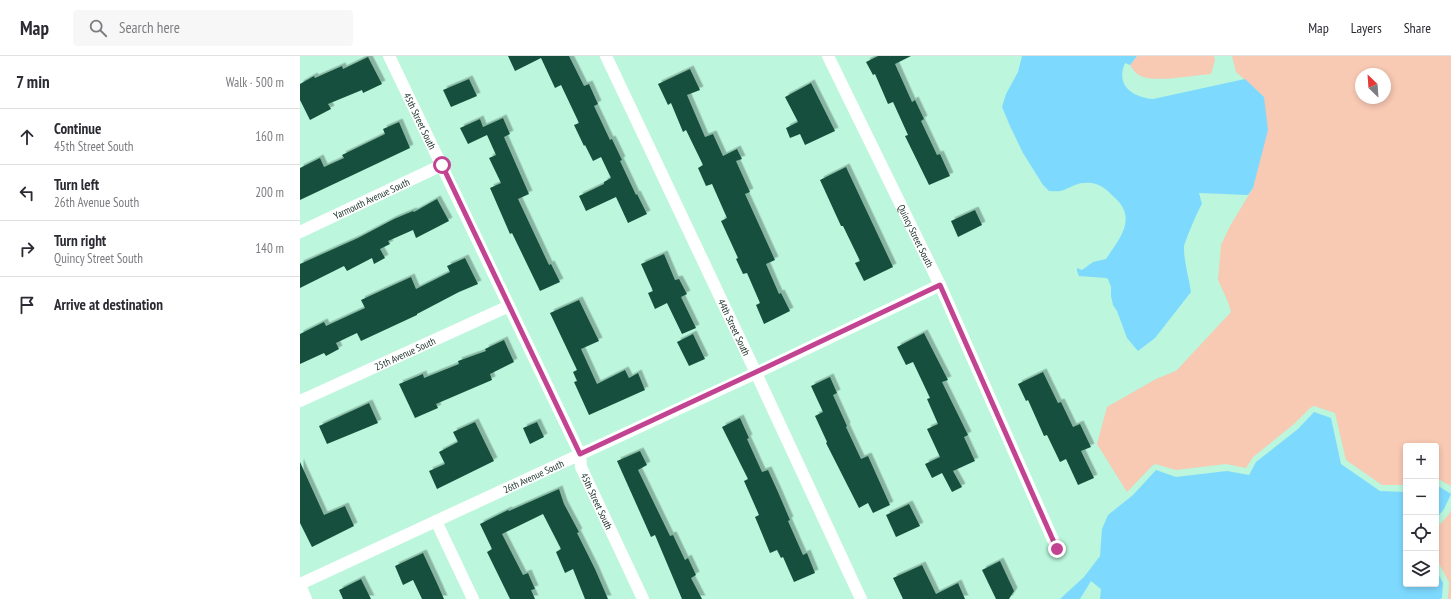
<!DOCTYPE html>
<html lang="en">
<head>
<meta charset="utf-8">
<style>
  :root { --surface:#fff; --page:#f7f7f7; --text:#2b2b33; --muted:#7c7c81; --line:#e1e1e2 }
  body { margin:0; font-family:"PT Sans Narrow",sans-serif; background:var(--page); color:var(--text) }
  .controls { position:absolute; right:12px; bottom:12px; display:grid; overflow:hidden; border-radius:4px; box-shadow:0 2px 6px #0003 }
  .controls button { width:36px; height:36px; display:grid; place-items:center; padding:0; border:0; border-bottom:1px solid var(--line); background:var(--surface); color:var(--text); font:20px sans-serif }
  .compass { position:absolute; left:1055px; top:12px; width:36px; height:36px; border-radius:50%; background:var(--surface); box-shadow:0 2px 6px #0003; rotate:335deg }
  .stop { position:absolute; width:12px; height:12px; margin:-9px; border:3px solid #c24391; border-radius:50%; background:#fff }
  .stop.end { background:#c24391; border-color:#fff; box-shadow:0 1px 4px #0008 }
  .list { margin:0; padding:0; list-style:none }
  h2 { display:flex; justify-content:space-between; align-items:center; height:52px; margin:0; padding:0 16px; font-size:17px }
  h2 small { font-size:13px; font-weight:400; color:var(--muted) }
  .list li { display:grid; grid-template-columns:26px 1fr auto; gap:12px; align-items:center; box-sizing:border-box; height:56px; padding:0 16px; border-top:1px solid var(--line) }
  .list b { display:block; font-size:15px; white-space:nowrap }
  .list p { margin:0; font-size:13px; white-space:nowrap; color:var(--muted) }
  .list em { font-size:13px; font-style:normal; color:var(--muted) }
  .icon { flex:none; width:22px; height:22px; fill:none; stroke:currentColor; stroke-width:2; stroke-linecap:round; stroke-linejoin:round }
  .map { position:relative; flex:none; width:1151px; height:543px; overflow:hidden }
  header { display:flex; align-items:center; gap:24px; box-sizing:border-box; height:56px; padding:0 20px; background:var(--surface); border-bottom:1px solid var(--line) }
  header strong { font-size:19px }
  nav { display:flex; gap:22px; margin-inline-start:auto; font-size:14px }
  .search { width:280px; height:36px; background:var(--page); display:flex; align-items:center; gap:10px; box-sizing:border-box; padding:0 14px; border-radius:4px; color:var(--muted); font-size:15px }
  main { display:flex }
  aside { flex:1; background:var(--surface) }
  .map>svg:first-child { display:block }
</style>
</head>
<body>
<header>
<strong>Map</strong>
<div class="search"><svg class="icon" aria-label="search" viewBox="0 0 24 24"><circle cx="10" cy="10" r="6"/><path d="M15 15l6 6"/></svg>Search here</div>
<nav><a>Map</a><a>Layers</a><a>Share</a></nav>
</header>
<main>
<aside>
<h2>7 min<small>Walk · 500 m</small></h2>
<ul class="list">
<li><svg class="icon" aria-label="ahead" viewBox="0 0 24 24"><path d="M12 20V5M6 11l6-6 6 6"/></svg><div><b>Continue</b><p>45th Street South</p></div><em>160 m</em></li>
<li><svg class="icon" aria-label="left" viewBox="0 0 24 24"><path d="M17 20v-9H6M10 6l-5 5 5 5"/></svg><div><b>Turn left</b><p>26th Avenue South</p></div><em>200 m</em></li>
<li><svg class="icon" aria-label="right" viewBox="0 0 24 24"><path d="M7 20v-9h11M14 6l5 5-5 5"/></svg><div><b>Turn right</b><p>Quincy Street South</p></div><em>140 m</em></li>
<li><svg class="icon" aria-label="arrive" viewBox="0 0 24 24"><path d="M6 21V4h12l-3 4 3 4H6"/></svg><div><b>Arrive at destination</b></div></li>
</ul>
</aside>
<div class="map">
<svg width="1151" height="543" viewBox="0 0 1151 543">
  <defs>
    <filter id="shadow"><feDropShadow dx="3.5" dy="-3.5" stdDeviation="0" flood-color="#0004"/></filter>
  </defs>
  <rect width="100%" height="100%" fill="#bbf6dd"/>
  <g fill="#f8c9b3" fill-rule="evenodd">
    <path d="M 837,0 L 914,0 L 915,4 L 911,18 C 896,19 853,27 841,20 C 836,18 833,14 830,9 Z"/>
    <path d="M 932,0 L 1151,0 L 1151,430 L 1140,424 L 1136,425 L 1136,390 L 1106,390 L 1106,429 L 1082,429 L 1046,404 L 1035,357 L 1014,350 L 1010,352 L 994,368 L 953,401 L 946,412 L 926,408 L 876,414 L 855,408 L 852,410 L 827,436 L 797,388 L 807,351 L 856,323 L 876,315 L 931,256 L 928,246 L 918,224 L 921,189 L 930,170 L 953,132 L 964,41 L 936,16 ZM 1061,18 L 1085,18 L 1085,42 L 1061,42 Z"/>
    <path d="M 1151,454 L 1151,543 L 1148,543 L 1149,526 L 1136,502 L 1136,473 L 1149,458 Z"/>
  </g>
  <g fill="#7ed9fe">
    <path d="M 722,0 L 837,0 L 830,9 L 825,7 C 815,30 833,41 853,43 L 945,23 L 964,41 L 968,74 L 953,132 L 948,139 L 899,137 L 902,148 C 899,152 883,189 884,192 C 884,206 889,222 891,236 L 855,282 L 838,295 L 827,282 L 817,255 L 813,249 L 811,240 L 811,231 L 808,223 L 806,222 L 779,220 L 777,215 L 777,212 L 782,214 L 793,206 L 806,203 C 820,182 838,162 814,141 C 807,134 801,128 791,127 C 778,126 774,130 764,134 C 760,136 754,135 749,135 L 743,129 L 723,97 L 710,70 L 702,51 L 706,38 L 718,16 Z"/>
    <path d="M 1014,356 L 1031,362 L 1041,408 L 1080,435 L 1106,436 L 1106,528 L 1136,528 L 1136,514 L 1143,527 L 1142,542 L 1140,543 L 800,543 L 801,533 L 791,525 L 780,543 L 760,543 L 784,521 L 800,500 L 802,473 L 808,459 L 833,439 L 856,414 L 876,421 L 927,415 L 949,419 L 956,406 L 998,373 Z"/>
    <path d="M 1136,431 L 1140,431 L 1151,438 L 1144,453 L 1136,463 Z"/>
  </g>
  <g fill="#16503c" filter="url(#shadow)">
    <path d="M 208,0 L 269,0 L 284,30 L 289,28 L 298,48 L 294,50 L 310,84 L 312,83 L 322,104 L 320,105 L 336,139 L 337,138 L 347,158 L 328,167 L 316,141 L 286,155 L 279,140 L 304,128 L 304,126 L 311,122 L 301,101 L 293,105 L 285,89 L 284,90 L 274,69 L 279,67 L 261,29 L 255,32 L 241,2 L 215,15 Z"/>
    <path d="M 578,0 L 611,0 L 595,8 L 612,46 L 615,44 L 624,63 L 621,65 L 637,99 L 640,98 L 650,120 L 629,129 L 605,80 L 608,79 L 593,46 L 588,48 L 575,18 L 573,19 L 566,6 Z"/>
    <path d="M 68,1 L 82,28 L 63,37 L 62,34 L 28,48 L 31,53 L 10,64 L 0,44 L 0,28 L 14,20 L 15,22 L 42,10 L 43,13 Z"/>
    <path d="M 390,13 L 400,34 L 387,39 L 405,81 L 413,78 L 423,100 L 437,93 L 442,103 L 436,105 L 450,136 L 445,138 L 475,204 L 466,208 L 479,238 L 481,237 L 490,255 L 464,268 L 456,249 L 460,247 L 447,217 L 443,218 L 436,203 L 438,202 L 421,165 L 427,162 L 412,128 L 406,130 L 398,112 L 403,109 L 386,74 L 383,76 L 371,47 L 368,49 L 358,28 Z"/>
    <path d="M 169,23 L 177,40 L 151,51 L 143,34 Z"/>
    <path d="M 511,27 L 535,75 L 505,89 L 500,78 L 490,82 L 486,72 L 498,66 L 485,41 Z"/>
    <path d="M 203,62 L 210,78 L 204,81 L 229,138 L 218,143 L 249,209 L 251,208 L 260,226 L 240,235 L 212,177 L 210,178 L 190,132 L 201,127 L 189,102 L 196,99 L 187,79 L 168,88 L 160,72 L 180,63 L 183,71 Z"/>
    <path d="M 99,66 L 110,92 L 0,144 L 0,112 L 20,102 L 24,111 L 44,102 L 42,99 L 85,78 L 83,73 Z"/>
    <path d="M 546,111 L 593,211 L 564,225 L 555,207 L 560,205 L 543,170 L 541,170 L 520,124 Z"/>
    <path d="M 137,143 L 149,165 L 116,182 L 113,174 L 88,185 L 90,188 L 80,193 L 85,202 L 74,208 L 72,202 L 47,215 L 44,210 L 0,232 L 0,208 L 58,182 L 94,163 L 113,155 L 114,156 Z"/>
    <path d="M 675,154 L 682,169 L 658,181 L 651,165 Z"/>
    <path d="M 364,198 L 375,224 L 379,223 L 387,238 L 381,241 L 396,272 L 382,278 L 367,247 L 355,253 L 348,237 L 353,235 L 341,208 Z"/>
    <path d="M 165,202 L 178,228 L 159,236 L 117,258 L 117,259 L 61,285 L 57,277 L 36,287 L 39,293 L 26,300 L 24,297 L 0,308 L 0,278 L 24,266 L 26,270 L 65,252 L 61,244 L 111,221 L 116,233 L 150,216 L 147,210 Z"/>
    <path d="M 279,244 L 299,285 L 281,293 L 297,328 L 325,314 L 329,322 L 338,317 L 345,334 L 289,359 L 274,326 L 277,325 L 273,316 L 277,314 L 250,257 Z"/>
    <path d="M 624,277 L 648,324 L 642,326 L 668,379 L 664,381 L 675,405 L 653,415 L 662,431 L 652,436 L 642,417 L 632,422 L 625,408 L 640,401 L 627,373 L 638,368 L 627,343 L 630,342 L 613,306 L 606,309 L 597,291 Z"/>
    <path d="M 393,278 L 405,303 L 389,310 L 377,286 Z"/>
    <path d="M 204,284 L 214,306 L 190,318 L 192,324 L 136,348 L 138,352 L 115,362 L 99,328 L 123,318 L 124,322 L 159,308 L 158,305 L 186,295 L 185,293 Z"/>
    <path d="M 743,316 L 758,347 L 761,346 L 773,371 L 780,368 L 791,391 L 781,395 L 794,422 L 778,429 L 766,403 L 760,406 L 747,379 L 744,380 L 728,344 L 726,345 L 718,328 Z"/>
    <path d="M 530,321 L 537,337 L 533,339 L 547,370 L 546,371 L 561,403 L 568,400 L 590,449 L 573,457 L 568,447 L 559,452 L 526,387 L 527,386 L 515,360 L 523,356 L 511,330 Z"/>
    <path d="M 69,347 L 78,367 L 27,388 L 19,370 Z"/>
    <path d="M 440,362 L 449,382 L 447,383 L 462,416 L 468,414 L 478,436 L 490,464 L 488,465 L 503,499 L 507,497 L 515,517 L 494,526 L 483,501 L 481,502 L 477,494 L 470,497 L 455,461 L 459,459 L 444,425 L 448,423 L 422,371 Z"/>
    <path d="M 175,366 L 194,405 L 137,433 L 129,415 L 145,408 L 139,396 L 158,386 L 153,376 Z"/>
    <path d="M 237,366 L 244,381 L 230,388 L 223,372 Z"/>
    <path d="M 340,395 L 347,409 L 338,414 L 370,480 L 373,479 L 385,504 L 388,502 L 396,519 L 391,522 L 402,543 L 382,543 L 355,479 L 351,481 L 317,405 Z"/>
    <path d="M 0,406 L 24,459 L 45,450 L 54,470 L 12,491 L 0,467 Z"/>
    <path d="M 259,433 L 264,448 L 279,476 L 277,477 L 295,513 L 308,543 L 285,543 L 273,513 L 265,517 L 256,496 L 261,493 L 243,458 L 202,478 L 223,519 L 228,517 L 235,533 L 231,534 L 235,543 L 210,543 L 187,496 L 192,493 L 180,468 L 208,454 L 209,455 Z"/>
    <path d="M 609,448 L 620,470 L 596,481 L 586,459 Z"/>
    <path d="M 123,497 L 136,525 L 144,543 L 122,543 L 113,524 L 103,529 L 95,510 Z"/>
    <path d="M 700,505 L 714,535 L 709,543 L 696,543 L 682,514 Z"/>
    <path d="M 622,509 L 636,538 L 658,527 L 665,543 L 603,543 L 593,522 Z"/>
    <path d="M 61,523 L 71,543 L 43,543 L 39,534 Z"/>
  </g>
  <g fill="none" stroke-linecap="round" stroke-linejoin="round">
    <g stroke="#fff" stroke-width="12">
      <path id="s1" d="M 89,0 L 280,398 L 281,411 L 343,543"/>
      <path id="s2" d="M 306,0 L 456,317 L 561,543"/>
      <path id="s3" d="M 528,0 L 640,229 L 757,493"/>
      <path id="s4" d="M 0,176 L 142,109"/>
      <path id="s5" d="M 0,345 L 209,250"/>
      <path d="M 136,465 L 173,543"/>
      <path id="s6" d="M 0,528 L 456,317 L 640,229"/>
      <path d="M 0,529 L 6,543"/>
    </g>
  </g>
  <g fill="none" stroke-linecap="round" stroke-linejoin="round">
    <path stroke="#c24391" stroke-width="5" d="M 142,109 L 280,398 L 456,316 L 640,229 L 757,493"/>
  </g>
  <g text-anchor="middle" stroke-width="4" stroke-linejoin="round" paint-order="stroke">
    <g font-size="10" fill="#182f26" stroke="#dbfdee">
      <text dy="4" stroke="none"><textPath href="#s1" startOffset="72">45th Street South</textPath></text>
      <text dy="4" stroke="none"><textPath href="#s4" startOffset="79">Yarmouth Avenue South</textPath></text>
      <text dy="4" stroke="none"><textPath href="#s3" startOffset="200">Quincy Street South</textPath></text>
      <text dy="4" stroke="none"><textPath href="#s2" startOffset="300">44th Street South</textPath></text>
      <text dy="4" stroke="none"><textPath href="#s5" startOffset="115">25th Avenue South</textPath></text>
      <text dy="4" stroke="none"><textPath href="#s6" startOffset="257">26th Avenue South</textPath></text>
      <text dy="4" stroke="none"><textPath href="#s1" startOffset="492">45th Street South</textPath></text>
    </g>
  </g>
</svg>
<div class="controls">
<button>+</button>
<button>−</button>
<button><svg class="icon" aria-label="locate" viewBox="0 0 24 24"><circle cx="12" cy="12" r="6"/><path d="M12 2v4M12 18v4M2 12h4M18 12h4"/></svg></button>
<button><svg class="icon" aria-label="layers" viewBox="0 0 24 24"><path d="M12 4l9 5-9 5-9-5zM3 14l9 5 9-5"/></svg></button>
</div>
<svg class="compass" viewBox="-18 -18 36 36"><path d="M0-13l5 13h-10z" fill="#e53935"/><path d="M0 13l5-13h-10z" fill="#7c7c81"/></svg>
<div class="stop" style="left:142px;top:109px"></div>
<div class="stop end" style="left:757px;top:493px"></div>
</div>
</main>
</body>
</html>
